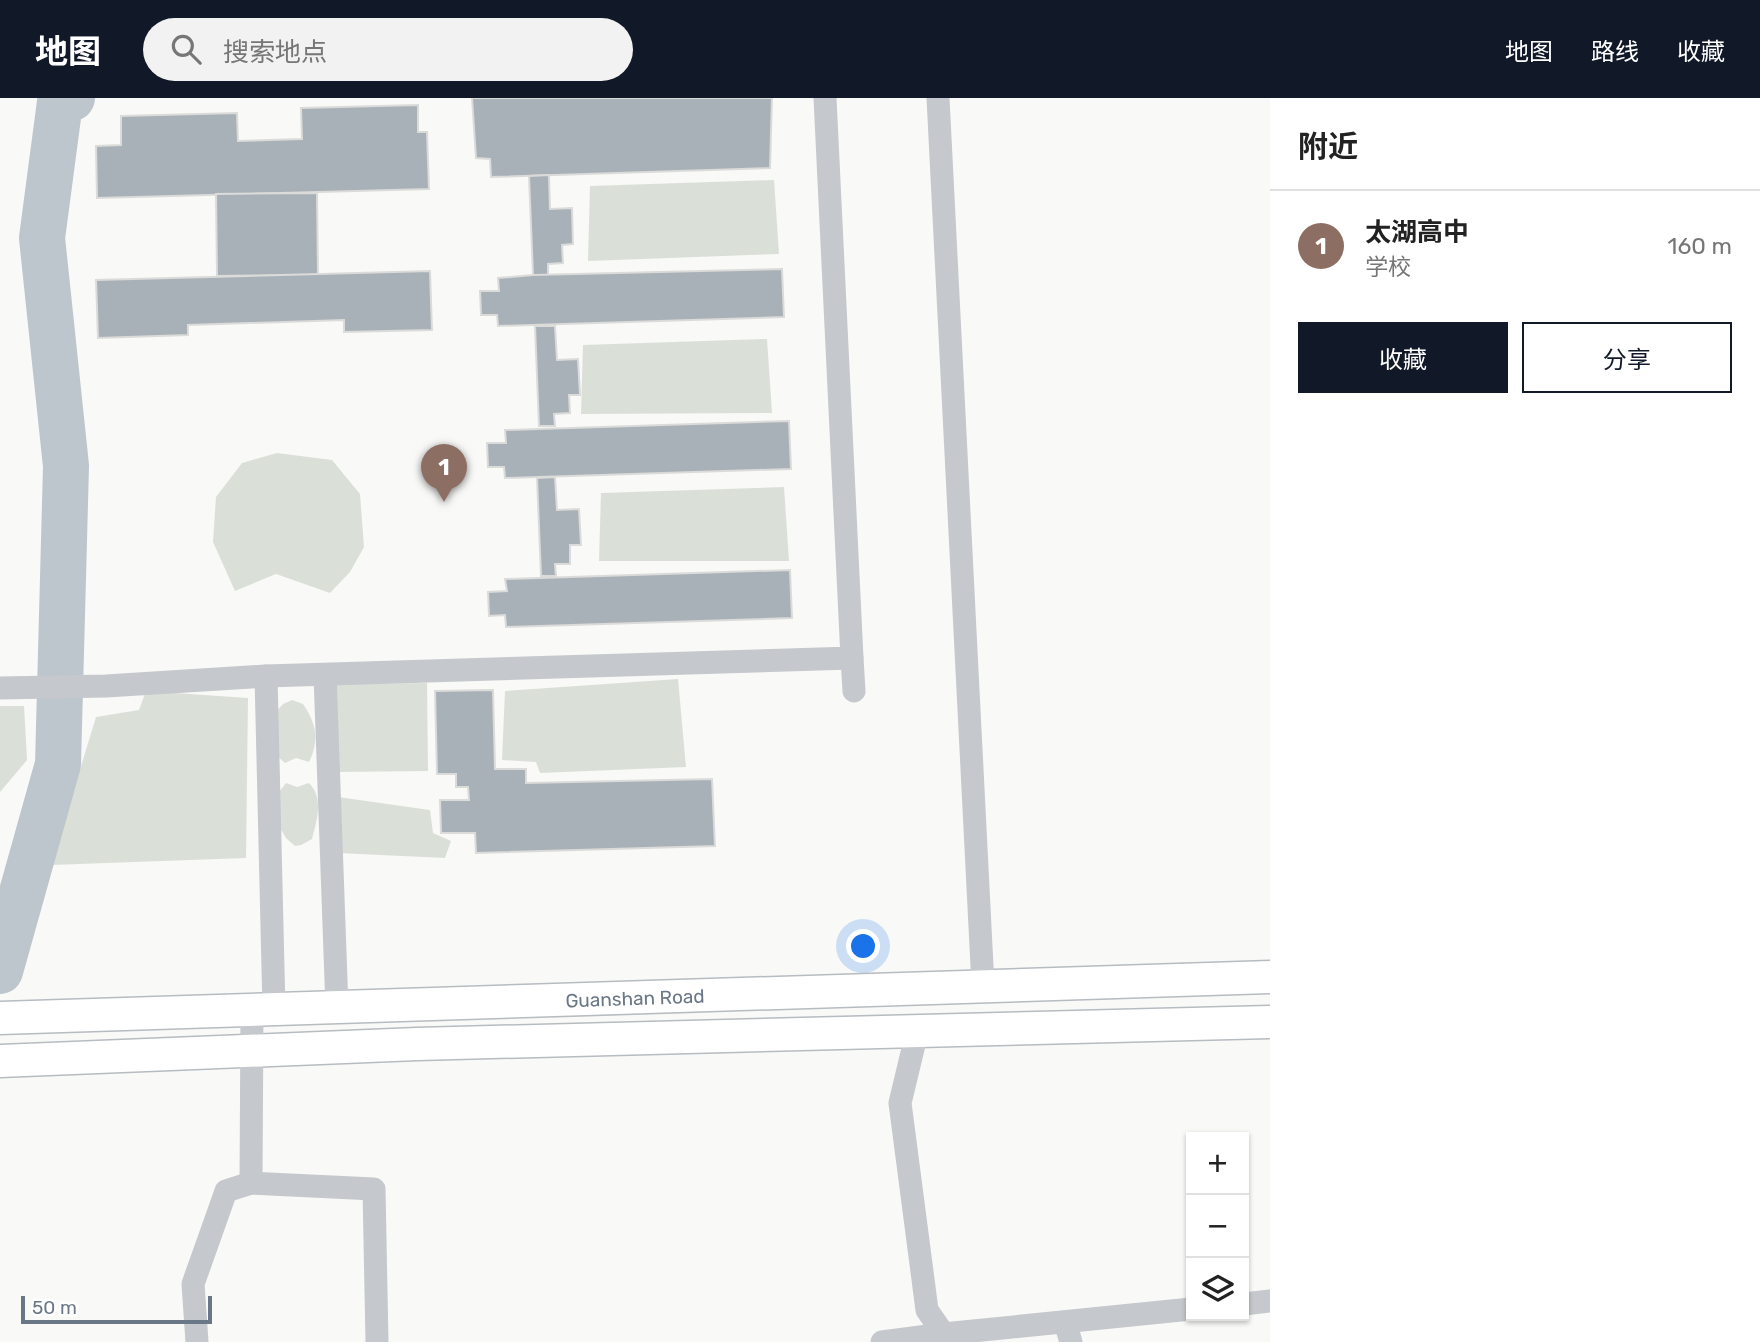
<!DOCTYPE html>
<html lang="zh">
<head>
<meta charset="utf-8">
<style>
  :root { --surface:#fff; --page:#f2f2f2; --text:#222; --muted:#767676; --line:#e0e0e0; --accent:#111827 }
  body { margin:0; font-family:Rubik,"Noto Sans SC",sans-serif; background:var(--page); color:var(--text) }
  .controls { position:absolute; right:21px; bottom:21px; display:grid; overflow:hidden; border-radius:0px; box-shadow:0 2px 5px #0004 }
  .controls button { width:63px; height:63px; display:grid; place-items:center; padding:0; border:0; border-bottom:2px solid var(--line); background:var(--surface); color:var(--text); font:35px sans-serif }
  .scale { position:absolute; left:21px; bottom:18px; width:191px; box-sizing:border-box; padding-left:7px; border:4px solid #697787; border-top:0; font-size:19px; line-height:24px; white-space:nowrap; color:#697787; -webkit-text-stroke:5px #fff; paint-order:stroke }
  .you { position:absolute; left:864px; top:849px; width:24px; height:24px; margin:-18px; border:5px solid #fff; border-radius:50%; background:#1a73e8; box-shadow:0 0 0 10px #1a73e833 }
  .badge { display:grid; place-items:center; width:46px; height:46px; border-radius:50%; background:var(--accent); color:#fff; font-size:23px; font-weight:700 }
  .pin { position:absolute; translate:-50% -58px; filter:drop-shadow(0 2px 4px #0008) }
  .pin::after { content:''; position:absolute; top:37px; width:24px; height:21px; background:inherit; clip-path:polygon(0 0,100% 0,50% 100%) }
  .list { margin:0; padding:0; list-style:none }
  h2 { display:flex; justify-content:space-between; align-items:center; height:91px; margin:0; padding:0 28px; font-size:30px }
  h2 small { font-size:23px; font-weight:400; color:var(--muted) }
  .list li { display:grid; grid-template-columns:46px 1fr auto; gap:21px; align-items:center; box-sizing:border-box; height:112px; padding:0 28px; border-top:2px solid var(--line) }
  .list b { display:block; font-size:26px; white-space:nowrap }
  .list p { margin:0; font-size:23px; white-space:nowrap; color:var(--muted) }
  .list em { font-size:23px; font-style:normal; color:var(--muted) }
  .actions { display:flex; gap:14px; padding:21px 28px }
  .actions a { flex:1; padding:16px 0; border:2px solid var(--accent); border-radius:0px; text-align:center; font-size:24px; color:var(--accent) }
  .actions .main { background:var(--accent); color:#fff }
  .icon { flex:none; width:38px; height:38px; fill:none; stroke:currentColor; stroke-width:2; stroke-linecap:round; stroke-linejoin:round }
  .map { position:relative; flex:none; width:1270px; height:1244px; overflow:hidden }
  header { display:flex; align-items:center; gap:42px; box-sizing:border-box; height:98px; padding:0 35px; background:var(--accent); color:#fff }
  header strong { font-size:33px }
  nav { display:flex; gap:38px; margin-inline-start:auto; font-size:24px }
  .search { width:490px; height:63px; background:var(--page); display:flex; align-items:center; gap:18px; box-sizing:border-box; padding:0 24px; border-radius:38px; color:var(--muted); font-size:26px }
  main { display:flex }
  aside { flex:1; background:var(--surface) }
  .map>svg:first-child { display:block }
</style>
</head>
<body>
<header>
<strong>地图</strong>
<div class="search"><svg class="icon" aria-label="search" viewBox="0 0 24 24"><circle cx="10" cy="10" r="6"/><path d="M15 15l6 6"/></svg>搜索地点</div>
<nav><a>地图</a><a>路线</a><a>收藏</a></nav>
</header>
<main>
<div class="map">
<svg width="1270" height="1244" viewBox="0 0 1270 1244">
  <rect width="100%" height="100%" fill="#f9f9f7"/>
  <g fill="#dae0d8">
    <path d="M 774,82 L 779,156 L 588,163 L 590,88 Z"/>
    <path d="M 767,241 L 772,315 L 581,316 L 583,247 Z"/>
    <path d="M 277,355 L 332,362 L 360,396 L 364,449 L 350,474 L 330,495 L 276,476 L 235,493 L 213,444 L 216,399 L 242,365 Z"/>
    <path d="M 784,389 L 789,463 L 599,463 L 601,395 Z"/>
    <path d="M 678,581 L 686,669 L 540,675 L 536,664 L 502,662 L 505,593 Z"/>
    <path d="M 427,585 L 428,673 L 336,674 L 334,586 Z"/>
    <path d="M 146,593 L 248,600 L 246,760 L 51,767 L 96,619 L 139,612 Z"/>
    <path d="M 292,602 L 303,606 C 316,625 320,642 309,664 L 296,660 L 285,665 L 276,657 L 276,614 L 283,606 Z"/>
    <path d="M 0,608 L 24,608 L 27,662 L 0,694 Z"/>
    <path d="M 286,685 L 297,689 L 309,685 C 324,700 317,722 312,741 L 301,747 L 295,748 L 286,740 L 279,728 L 279,694 Z"/>
    <path d="M 338,699 L 430,712 L 433,735 L 451,743 L 445,760 L 338,755 Z"/>
  </g>
  <g fill="none" stroke-linecap="round" stroke-linejoin="round">
    <path stroke="#bdc6cc" stroke-width="46" d="M 0,873 L 58,666 L 66,368 L 42,140 L 60,4 L 72,0"/>
  </g>
  <g fill="#a9b1b8" stroke="#dbdbd9" stroke-width="2">
    <path d="M 472,0 L 772,0 L 770,70 L 491,79 L 490,61 L 476,60 Z"/>
    <path d="M 418,7 L 418,34 L 427,34 L 429,91 L 97,100 L 96,48 L 121,47 L 121,18 L 237,15 L 238,43 L 302,41 L 301,10 Z"/>
    <path d="M 549,77 L 550,111 L 572,110 L 573,146 L 562,147 L 563,165 L 548,166 L 548,177 L 533,177 L 529,78 Z"/>
    <path d="M 317,95 L 318,177 L 217,178 L 216,96 Z"/>
    <path d="M 782,171 L 784,219 L 498,228 L 497,217 L 481,217 L 480,193 L 499,193 L 498,180 L 533,177 Z"/>
    <path d="M 430,173 L 432,232 L 344,234 L 344,222 L 188,227 L 188,237 L 98,240 L 96,182 Z"/>
    <path d="M 535,228 L 555,228 L 557,262 L 578,261 L 580,297 L 569,297 L 570,315 L 554,316 L 555,328 L 539,328 Z"/>
    <path d="M 789,323 L 791,371 L 505,380 L 504,369 L 488,369 L 487,345 L 506,345 L 505,332 Z"/>
    <path d="M 555,379 L 557,412 L 579,411 L 581,447 L 570,447 L 570,466 L 555,466 L 556,478 L 541,478 L 537,380 Z"/>
    <path d="M 790,472 L 792,520 L 506,529 L 505,517 L 489,518 L 488,494 L 507,493 L 505,481 Z"/>
    <path d="M 493,592 L 495,671 L 526,671 L 526,685 L 712,681 L 715,748 L 476,755 L 475,735 L 441,735 L 440,702 L 469,702 L 468,689 L 456,689 L 456,676 L 437,676 L 435,593 Z"/>
  </g>
  <g fill="none" stroke-linecap="round" stroke-linejoin="round">
    <defs>
      <g id="secondary">
        <path d="M 0,920 L 1270,879"/>
        <path d="M 0,963 L 417,946 L 1270,924"/>
      </g>
    </defs>
    <use href="#secondary" stroke="#b7bcc1" stroke-width="35"/>
    <g stroke="#c5c8cc" stroke-width="23">
      <path d="M 938,0 L 983,888"/>
      <path d="M 852,560 L 854,593"/>
      <path d="M 325,577 L 337,910"/>
      <path d="M 266,578 L 274,912"/>
      <path d="M 0,590 L 106,588 L 266,578 L 852,560 L 825,0"/>
      <path d="M 252,913 L 251,1085 L 374,1091 L 377,1244"/>
      <path d="M 917,934 L 900,1005 L 927,1212 L 949,1244"/>
      <path d="M 1244,1206 L 1270,1203"/>
      <path d="M 1065,1224 L 1071,1244"/>
      <path d="M 197,1244 L 193,1186 L 226,1093 L 251,1085"/>
      <path d="M 882,1244 L 943,1236 L 1191,1211"/>
    </g>
    <use href="#secondary" stroke="#fff" stroke-width="32"/>
  </g>
  <g text-anchor="middle" stroke-width="7" stroke-linejoin="round" paint-order="stroke">
    <g font-size="19" fill="#697787" stroke="#fff">
      <text transform="translate(635 900) rotate(-2)" y="7">Guanshan Road</text>
    </g>
  </g>
</svg>
<div class="controls">
<button>+</button>
<button>−</button>
<button><svg class="icon" aria-label="layers" viewBox="0 0 24 24"><path d="M12 4l9 5-9 5-9-5zM3 14l9 5 9-5"/></svg></button>
</div>
<div class="scale">50 m</div>
<div class="you"></div>
<div class="pin badge" style="left:444px;top:404px;background:#8d6e63">1</div>
</div>
<aside>
<h2>附近<small></small></h2>
<ul class="list">
<li><span class="badge" style="background:#8d6e63">1</span><div><b>太湖高中</b><p>学校</p></div><em>160 m</em></li>
</ul>
<div class="actions"><a class="main">收藏</a><a>分享</a></div>
</aside>
</main>
</body>
</html>
